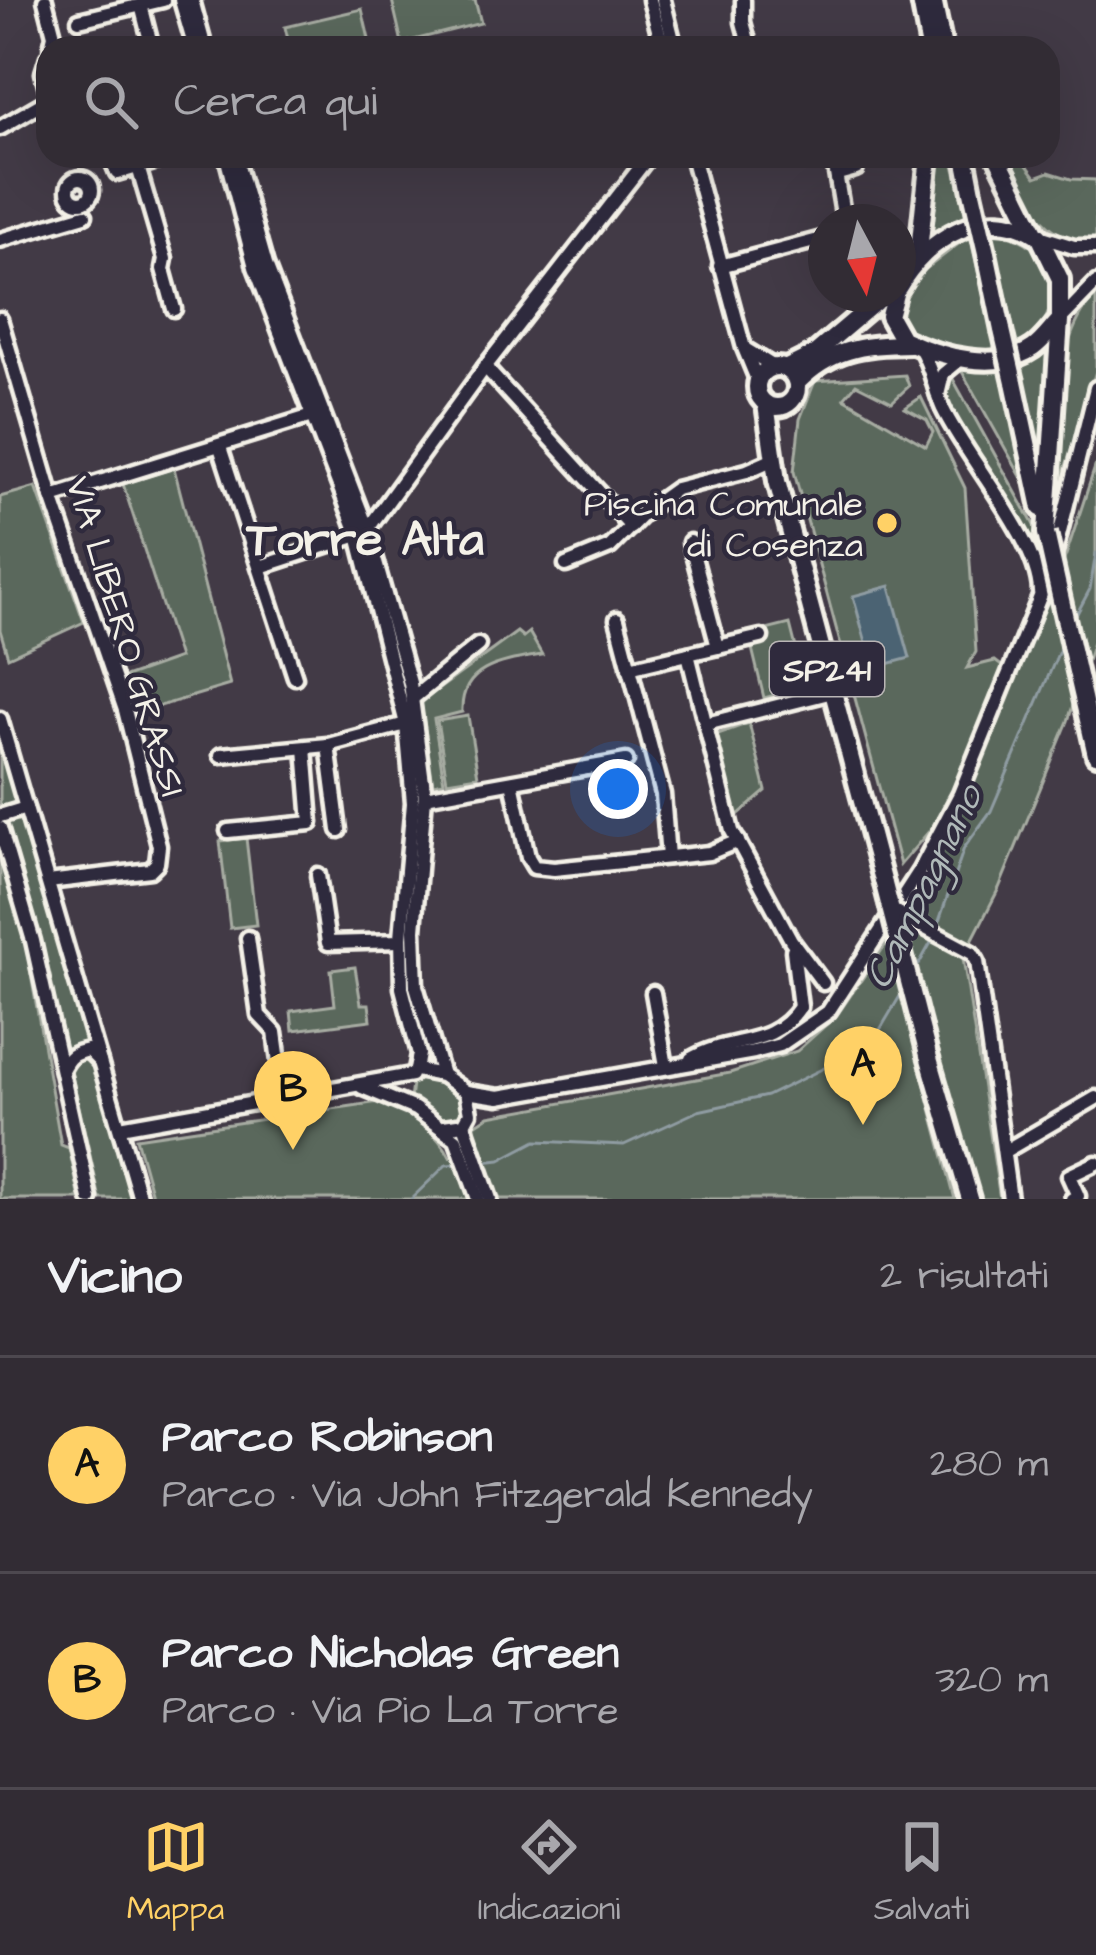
<!DOCTYPE html>
<html lang="it">
<head>
<meta charset="utf-8">
<style>
  :root { --surface:#322c34; --page:#3d3840; --text:#f1f3f6; --muted:#a8a7ac; --line:#4d484f; --accent:#ffd166 }
  body { margin:0; font-family:"Architects Daughter",sans-serif; background:var(--page); color:var(--text) }
  .compass { position:absolute; left:808px; top:204px; width:108px; height:108px; border-radius:50%; background:var(--surface); box-shadow:0 12px 48px #0002; rotate:173deg }
  .you { position:absolute; left:618px; top:789px; width:42px; height:42px; margin:-30px; border:9px solid #fff; border-radius:50%; background:#1a73e8; box-shadow:0 0 0 18px #1a73e833 }
  .badge { display:grid; place-items:center; width:78px; height:78px; border-radius:50%; background:var(--accent); color:#111; font-size:39px; font-weight:700 }
  .pin { position:absolute; translate:-50% -99px; filter:drop-shadow(0 3px 6px #0008) }
  .pin::after { content:''; position:absolute; top:63px; width:42px; height:36px; background:inherit; clip-path:polygon(0 0,100% 0,50% 100%) }
  .list { margin:0; padding:0; list-style:none }
  h2 { display:flex; justify-content:space-between; align-items:center; height:156px; margin:0; padding:0 48px; font-size:51px }
  h2 small { font-size:39px; font-weight:400; color:var(--muted) }
  .list li { display:grid; grid-template-columns:78px 1fr auto; gap:36px; align-items:center; box-sizing:border-box; height:216px; padding:0 48px; border-top:3px solid var(--line) }
  .list b { display:block; font-size:45px; white-space:nowrap }
  .list p { margin:0; font-size:39px; white-space:nowrap; color:var(--muted) }
  .list em { font-size:39px; font-style:normal; color:var(--muted) }
  .icon { flex:none; width:66px; height:66px; fill:none; stroke:currentColor; stroke-width:2; stroke-linecap:round; stroke-linejoin:round }
  .map { position:relative; flex:none; width:1096px; height:1199px; overflow:hidden }
  .search { position:absolute; background:var(--surface); box-shadow:0 12px 48px #0002; left:36px; right:36px; top:36px; height:132px; display:flex; align-items:center; gap:30px; box-sizing:border-box; padding:0 42px; border-radius:36px; color:var(--muted); font-size:45px }
  .sheet { height:588px; background:var(--surface) }
  nav { display:flex; justify-content:space-around; align-items:center; box-sizing:border-box; height:168px; border-top:3px solid var(--line); background:var(--surface); font-size:33px; color:var(--muted) }
  nav a { display:grid; justify-items:center; gap:6px }
  nav .on { color:var(--accent) }
  .map>svg:first-child { display:block }
</style>
</head>
<body>
<div class="map">
<svg width="1096" height="1199" viewBox="0 0 1096 1199">
  <rect width="100%" height="100%" fill="#423a46"/>
  <filter id="ink" filterUnits="userSpaceOnUse"><feTurbulence type="fractalNoise" baseFrequency=".00833" numOctaves="2"/><feDisplacementMap in="SourceGraphic" scale="24" xChannelSelector="R" yChannelSelector="G"/><feConvolveMatrix kernelMatrix="1 2 1 2 8 2 1 2 1" color-interpolation-filters="sRGB"/></filter>
  <g filter="url(#ink)">
    <g fill="#5a675c" stroke="#a7aca2" stroke-width="3">
      <path d="M 392,0 L 475,0 L 481,23 L 402,43 Z"/>
      <path d="M 362,9 L 371,48 L 290,48 L 285,27 Z"/>
      <path d="M 935,156 L 952,156 L 967,220 L 931,243 Z"/>
      <path d="M 1005,156 L 1020,156 L 1036,177 L 1049,172 L 1071,179 L 1096,180 L 1096,240 C 1043,246 1026,195 1005,156 Z"/>
      <path d="M 988,232 C 1060,235 1076,315 1014,350 Z"/>
      <path d="M 970,235 L 997,356 L 911,339 L 896,312 L 909,282 Z"/>
      <path d="M 1096,294 L 1096,371 L 1060,485 L 1056,483 C 1060,419 1051,344 1096,294 Z"/>
      <path d="M 1054,337 L 1044,484 L 1018,363 Z"/>
      <path d="M 969,366 L 1000,369 L 1027,487 L 961,370 Z"/>
      <path d="M 905,375 L 909,386 L 892,402 L 856,384 L 844,398 L 926,446 L 933,432 L 927,420 L 905,408 L 921,397 L 965,488 L 976,652 L 967,668 L 995,661 L 1003,667 L 949,799 L 937,822 L 900,865 L 794,472 L 800,419 L 815,381 Z"/>
      <path d="M 953,379 L 1035,527 L 1037,538 L 1024,531 L 953,415 L 946,395 L 948,381 Z"/>
      <path d="M 1096,464 L 1096,633 L 1068,721 L 999,888 L 963,958 L 1000,1199 L 979,1199 L 928,1022 L 915,1048 L 955,1199 L 153,1199 L 136,1138 L 379,1102 C 404,1106 440,1135 450,1157 L 475,1141 L 475,1125 L 489,1116 L 730,1073 L 797,1051 L 837,1015 L 917,899 L 972,785 L 1066,555 Z"/>
      <path d="M 174,468 L 230,685 L 137,713 L 125,677 L 179,658 L 123,484 Z"/>
      <path d="M 36,487 L 84,622 L 8,657 L 0,630 L 0,497 Z"/>
      <path d="M 790,624 L 806,687 L 764,698 L 751,644 L 768,639 L 766,630 Z"/>
      <path d="M 517,632 L 523,637 L 529,632 L 542,655 C 507,661 460,665 462,712 L 434,719 L 444,782 L 433,784 L 421,702 Z"/>
      <path d="M 468,716 L 478,776 L 447,781 L 437,721 Z"/>
      <path d="M 749,723 L 766,791 L 738,815 L 733,812 L 715,735 Z"/>
      <path d="M 0,735 L 90,1045 L 76,1044 L 66,1051 L 0,803 Z"/>
      <path d="M 246,838 L 256,925 L 230,928 L 220,841 Z"/>
      <path d="M 0,858 L 26,946 L 61,1145 L 69,1148 L 80,1199 L 0,1199 Z"/>
      <path d="M 355,967 L 361,1004 L 369,1004 L 371,1020 L 293,1030 L 291,1011 L 335,1005 L 331,970 Z"/>
      <path d="M 89,1056 L 94,1059 L 135,1199 L 100,1199 L 69,1063 Z"/>
      <path d="M 426,1072 C 453,1087 472,1088 463,1122 L 444,1125 L 410,1100 L 413,1076 Z"/>
    </g>
    <path fill="#4b6473" stroke="#8f9ca2" stroke-width="3" d="M 890,586 L 910,658 L 873,668 L 853,596 Z"/>
    <g fill="none" stroke-linecap="round" stroke-linejoin="round">
      <g stroke="#8f9ca2" stroke-width="3">
        <path d="M 1074,619 L 1090,589 L 1096,553"/>
        <path d="M 936,930 L 964,848 L 991,811 L 1062,644"/>
        <path d="M 914,973 L 933,939"/>
        <path d="M 483,1162 L 500,1160 L 536,1141 L 624,1145 L 698,1111 L 767,1096 L 871,1045 L 903,991"/>
        <path d="M 411,1199 L 446,1165 L 462,1164"/>
      </g>
      <defs>
        <g id="minor">
          <path d="M 45,0 L 54,35 L 51,48"/>
          <path d="M 181,0 L 195,48"/>
          <path d="M 192,0 L 205,48"/>
          <path d="M 650,0 L 663,48"/>
          <path d="M 663,0 L 675,48"/>
          <path d="M 743,0 L 743,22 L 750,48"/>
          <path d="M 141,5 L 152,48"/>
          <path d="M 79,20 L 163,0"/>
          <path d="M 48,57 L 43,73 L 48,93"/>
          <path d="M 0,128 L 48,100"/>
          <path d="M 110,156 L 117,173 L 175,156"/>
          <path d="M 226,156 L 255,267 L 358,535 L 406,724 L 413,803 L 401,937 L 402,988 L 419,1054 L 416,1070"/>
          <path d="M 235,156 L 266,265 L 363,517 L 410,683 L 425,797 L 414,930 L 416,986 L 442,1075"/>
          <path d="M 692,156 L 744,348 L 758,382"/>
          <path d="M 833,156 L 843,214 L 839,222"/>
          <path d="M 138,167 L 165,259 L 163,269 L 174,309"/>
          <path d="M 838,174 L 856,169 L 852,156"/>
          <circle cx="80" cy="190" r="12"/>
          <path d="M 1039,236 L 1074,247 L 1096,247"/>
          <path d="M 0,240 L 85,215"/>
          <path d="M 720,266 L 826,238"/>
          <path d="M 0,319 L 52,497 L 125,710 L 159,846 L 157,863 L 150,870 L 48,882"/>
          <path d="M 1060,320 L 1096,283"/>
          <path d="M 920,348 C 932,367 934,389 943,409 C 967,459 1039,541 1040,592"/>
          <path d="M 745,349 L 776,368"/>
          <path d="M 485,367 L 631,527"/>
          <path d="M 938,395 L 943,374 L 961,359"/>
          <path d="M 220,447 L 295,677"/>
          <path d="M 52,497 L 315,415"/>
          <path d="M 367,530 L 485,367 L 649,156"/>
          <path d="M 690,542 L 718,647"/>
          <path d="M 566,565 L 610,547 L 648,509 L 676,489 L 747,471 L 774,459"/>
          <path d="M 260,567 L 358,535"/>
          <path d="M 617,619 L 663,794 L 668,857"/>
          <path d="M 761,637 L 688,654 L 732,831 L 791,940 L 823,983"/>
          <path d="M 629,668 L 688,654"/>
          <path d="M 413,698 L 478,645"/>
          <path d="M 0,719 L 140,1199"/>
          <path d="M 706,724 L 833,692"/>
          <path d="M 328,745 L 339,830"/>
          <path d="M 221,755 L 328,745 L 406,724"/>
          <path d="M 512,782 L 528,857 L 534,867 L 554,869 L 709,853 L 738,841"/>
          <path d="M 425,797 L 626,761"/>
          <path d="M 0,816 L 26,808"/>
          <path d="M 0,828 L 33,941 L 90,1199"/>
          <path d="M 228,831 L 311,823 L 305,748"/>
          <path d="M 318,875 L 328,943 L 401,941"/>
          <path d="M 248,938 L 259,1015 L 275,1032 L 284,1099"/>
          <path d="M 793,950 L 800,1007"/>
          <path d="M 972,953 L 977,961 L 1010,1199"/>
          <path d="M 653,993 L 666,1066"/>
          <path d="M 691,1059 C 731,1035 771,1050 800,1007"/>
          <path d="M 62,1070 C 69,1056 73,1053 88,1050 L 100,1062"/>
          <path d="M 416,1070 L 442,1075 L 466,1092 L 470,1113 L 464,1124 L 444,1127"/>
          <path d="M 362,1087 L 415,1109 L 456,1139 L 478,1199"/>
          <path d="M 466,1092 L 499,1097 L 754,1052 L 780,1045 L 828,1012 L 920,870 L 960,794 L 1050,572 L 1096,388"/>
          <path d="M 464,1124 L 490,1199"/>
          <path d="M 120,1127 L 411,1075"/>
          <path d="M 1005,1151 L 1096,1098"/>
          <path d="M 1072,1199 L 1078,1196 L 1069,1176 L 1096,1163"/>
        </g>
        <g id="major">
          <path d="M 933,0 L 943,48"/>
          <path d="M 921,1 L 930,48"/>
          <path d="M 965,156 L 972,192"/>
          <path d="M 997,156 L 1035,232"/>
          <path d="M 986,253 L 1002,330"/>
          <path d="M 918,260 L 929,156"/>
          <path d="M 895,294 L 889,316 L 902,339 C 938,356 997,373 1033,348 C 1043,341 1051,329 1060,320 L 1060,279 L 1039,236 C 986,201 926,238 898,288"/>
          <circle cx="777" cy="387" r="20"/>
          <path d="M 785,369 L 813,355 L 885,294"/>
          <path d="M 1014,382 L 1041,508"/>
          <path d="M 797,383 C 830,349 863,344 910,344"/>
          <path d="M 766,404 L 777,481 L 884,884"/>
          <path d="M 1046,533 L 1060,320"/>
          <path d="M 1071,645 L 1096,755"/>
          <path d="M 928,1055 L 970,1199"/>
        </g>
      </defs>
      <use href="#minor" stroke="#f4f1e8" stroke-width="21"/>
      <use href="#major" stroke="#f4f1e8" stroke-width="26"/>
      <use href="#minor" stroke="#2f2a3d" stroke-width="12"/>
      <use href="#major" stroke="#2f2a3d" stroke-width="16"/>
      <defs>
        <path id="minor-bridge" d="M 890,909 L 972,953"/>
        <g id="major-bridge">
          <path d="M 972,192 L 986,253"/>
          <path d="M 1002,330 L 1014,382"/>
          <path d="M 1046,533 L 1071,645"/>
          <path d="M 884,884 L 928,1055"/>
        </g>
      </defs>
      <use href="#minor-bridge" stroke="#f4f1e8" stroke-width="21" stroke-linecap="butt"/>
      <use href="#major-bridge" stroke="#f4f1e8" stroke-width="26" stroke-linecap="butt"/>
      <use href="#minor-bridge" stroke="#2f2a3d" stroke-width="12"/>
      <use href="#major-bridge" stroke="#2f2a3d" stroke-width="16"/>
    </g>
  </g>
  <circle fill="#ffd166" stroke="#2f2a3d" stroke-width="4.5" cx="887" cy="523" r="12"/>
  <g text-anchor="middle" stroke-width="9" stroke-linejoin="round" paint-order="stroke">
    <rect fill="#2f2a3d" stroke="#b9b5b5" stroke-width="3" x="770" y="642" width="114" height="54" rx="9"/>
    <g font-size="33" font-weight="bold" fill="#f4f1e8">
      <text x="827" y="681">SP241</text>
    </g>
    <g font-size="36" fill="#f4f1e8" stroke="#2f2a3d" text-anchor="end">
      <text x="863" y="515">Piscina Comunale<tspan x="863" dy="41">di Cosenza</tspan></text>
    </g>
    <g font-size="36" fill="#f4f1e8" stroke="#2f2a3d">
      <text transform="translate(127 636) rotate(73)" y="13">VIA LIBERO GRASSI</text>
    </g>
    <g font-size="39" font-style="italic" fill="#b0b9b9" stroke="#2f2a3d">
      <text transform="translate(922 886) rotate(-64)" y="14">Campagnano</text>
    </g>
    <g font-size="48" font-weight="bold" fill="#f4f1e8" stroke="#2f2a3d">
      <text x="365" y="555">Torre Alta</text>
    </g>
  </g>
</svg>
<svg class="compass" viewBox="-18 -18 36 36"><path d="M0-13l5 13h-10z" fill="#e53935"/><path d="M0 13l5-13h-10z" fill="#a8a7ac"/></svg>
<div class="you"></div>
<div class="pin badge" style="left:863px;top:1125px">A</div>
<div class="pin badge" style="left:293px;top:1150px">B</div>
<div class="search"><svg class="icon" aria-label="search" viewBox="0 0 24 24"><circle cx="10" cy="10" r="6"/><path d="M15 15l6 6"/></svg>Cerca qui</div>
</div>
<section class="sheet">
<h2>Vicino<small>2 risultati</small></h2>
<ul class="list">
<li><span class="badge">A</span><div><b>Parco Robinson</b><p>Parco · Via John Fitzgerald Kennedy</p></div><em>280 m</em></li>
<li><span class="badge">B</span><div><b>Parco Nicholas Green</b><p>Parco · Via Pio La Torre</p></div><em>320 m</em></li>
</ul>
</section>
<nav>
<a class="on"><svg class="icon" aria-label="map" viewBox="0 0 24 24"><path d="M3 6l6-2 6 2 6-2v14l-6 2-6-2-6 2zM9 4v14M15 6v14"/></svg>Mappa</a>
<a><svg class="icon" aria-label="directions" viewBox="0 0 24 24"><path d="M12 3l9 9-9 9-9-9zM9 14v-3h6M13 9l2 2-2 2"/></svg>Indicazioni</a>
<a><svg class="icon" aria-label="saved" viewBox="0 0 24 24"><path d="M7 4h10v16l-5-4-5 4z"/></svg>Salvati</a>
</nav>
</body>
</html>
